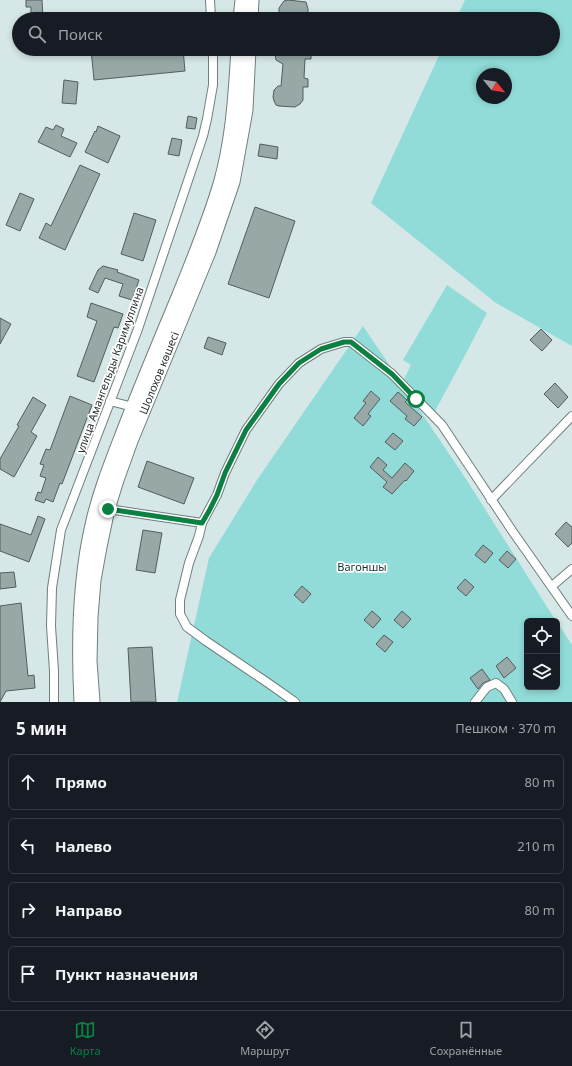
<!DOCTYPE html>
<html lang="ru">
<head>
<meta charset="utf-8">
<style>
  :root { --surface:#171b24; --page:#242831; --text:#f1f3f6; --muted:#9ea1a6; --line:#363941; --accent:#0b8043 }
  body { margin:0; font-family:"Noto Sans",sans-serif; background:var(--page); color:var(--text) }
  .controls { position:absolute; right:12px; bottom:12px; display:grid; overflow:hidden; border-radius:6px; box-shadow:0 2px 6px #0003 }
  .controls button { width:36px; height:36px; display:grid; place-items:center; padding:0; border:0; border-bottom:1px solid var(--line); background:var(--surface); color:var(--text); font:20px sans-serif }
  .compass { position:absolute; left:476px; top:68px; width:36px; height:36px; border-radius:50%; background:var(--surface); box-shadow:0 2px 6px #0003; rotate:120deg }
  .stop { position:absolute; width:12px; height:12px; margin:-9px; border:3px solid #0b8043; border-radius:50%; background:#fff }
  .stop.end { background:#0b8043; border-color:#fff; box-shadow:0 1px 4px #0008 }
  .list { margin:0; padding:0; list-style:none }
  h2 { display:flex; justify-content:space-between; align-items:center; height:52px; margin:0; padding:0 16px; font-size:17px }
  h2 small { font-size:13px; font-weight:400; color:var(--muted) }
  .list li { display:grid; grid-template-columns:26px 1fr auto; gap:12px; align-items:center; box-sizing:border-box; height:56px; margin:0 8px 8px; padding:0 8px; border:1px solid var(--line); border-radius:6px }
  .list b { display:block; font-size:15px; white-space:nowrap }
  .list em { font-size:13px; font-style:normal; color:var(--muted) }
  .icon { flex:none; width:22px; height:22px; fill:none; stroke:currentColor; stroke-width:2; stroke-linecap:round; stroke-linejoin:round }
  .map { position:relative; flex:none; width:572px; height:702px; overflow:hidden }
  .search { position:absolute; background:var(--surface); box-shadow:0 2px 6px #0003; left:12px; right:12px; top:12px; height:44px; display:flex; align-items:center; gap:10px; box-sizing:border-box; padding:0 14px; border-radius:22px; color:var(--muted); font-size:15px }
  .sheet { height:308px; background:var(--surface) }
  nav { display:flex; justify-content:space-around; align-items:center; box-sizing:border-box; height:56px; border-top:1px solid var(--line); background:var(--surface); font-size:11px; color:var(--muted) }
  nav a { display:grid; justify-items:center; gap:2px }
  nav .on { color:var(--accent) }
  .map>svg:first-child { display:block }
</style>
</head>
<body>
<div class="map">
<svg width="572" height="702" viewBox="0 0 572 702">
  <rect width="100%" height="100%" fill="#d5e7e6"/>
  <g fill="#91dcd8" fill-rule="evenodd">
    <path d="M 465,0 L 572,0 L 572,346 L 496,303 L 371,203 L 442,49 L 553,49 L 553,19 L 456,19 ZM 482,74 L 506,74 L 506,98 L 482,98 Z"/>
    <path d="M 447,285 L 487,313 L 462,361 L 435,411 L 404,379 L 411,365 L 403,360 Z"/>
    <path d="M 363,326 L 466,479 L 556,621 L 527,621 L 527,687 L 557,687 L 557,622 L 572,645 L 572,702 L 177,702 L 209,558 L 257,480 Z"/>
  </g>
  <g fill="#97a8a7" stroke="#505f5e">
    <path d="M 26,0 L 42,0 L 43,19 L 31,19 L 31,7 L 26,7 Z"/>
    <path d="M 288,0 L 306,2 L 308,9 L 308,19 L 281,19 L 279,15 L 279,8 L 284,1 Z"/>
    <path d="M 91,49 L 149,49 L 149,52 L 161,51 L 161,49 L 183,49 L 185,71 L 94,80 Z"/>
    <path d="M 276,49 L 305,49 L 305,50 L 311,51 L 311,59 L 305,59 L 304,78 L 308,79 L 308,87 L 303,87 L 303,100 L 300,104 L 295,107 L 279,106 L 276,105 L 274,101 L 273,97 L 274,90 L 278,86 L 281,86 L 283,64 L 276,60 L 275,53 Z"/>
    <path d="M 64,80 L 78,82 L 76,104 L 62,103 Z"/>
    <path d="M 188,116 L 197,118 L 195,129 L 186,128 Z"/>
    <path d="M 56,125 L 64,129 L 61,136 L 77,143 L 70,157 L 38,142 L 46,127 L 53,130 Z"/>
    <path d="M 98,126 L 120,136 L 108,163 L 85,152 L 95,131 L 96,132 Z"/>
    <path d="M 172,138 L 182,140 L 179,156 L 168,154 Z"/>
    <path d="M 260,144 L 278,147 L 277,159 L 258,156 Z"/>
    <path d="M 80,165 L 100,174 L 65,250 L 39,238 L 46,223 L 51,226 Z"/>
    <path d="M 20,193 L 34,199 L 20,231 L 6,225 Z"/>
    <path d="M 255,207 L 295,221 L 269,298 L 228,284 Z"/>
    <path d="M 134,213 L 156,220 L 143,261 L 121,254 Z"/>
    <path d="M 103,266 L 118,270 L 117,272 L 139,280 L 132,300 L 119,296 L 123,284 L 105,278 L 98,293 L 89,289 L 98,270 Z"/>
    <path d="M 91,303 L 123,314 L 118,328 L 114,327 L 94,382 L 77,376 L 97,321 L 87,317 Z"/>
    <path d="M 0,318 L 11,324 L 0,344 Z"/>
    <path d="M 541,329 L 552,340 L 542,351 L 530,340 Z"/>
    <path d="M 208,337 L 226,343 L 222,355 L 204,348 Z"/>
    <path d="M 555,383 L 568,397 L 558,408 L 544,394 Z"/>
    <path d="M 371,391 L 380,399 L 368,414 L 371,416 L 363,426 L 354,418 L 366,403 L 363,401 Z"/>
    <path d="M 398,392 L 407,400 L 405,402 L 422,417 L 414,426 L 405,419 L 407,416 L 390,401 Z"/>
    <path d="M 70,396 L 92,405 L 62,484 L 60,483 L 53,502 L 46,499 L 44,503 L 35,500 L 38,492 L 41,493 L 46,478 L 40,476 L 44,465 L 40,464 L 46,449 L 50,450 Z"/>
    <path d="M 33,397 L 46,405 L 31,432 L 37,436 L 14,477 L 0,469 L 0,459 L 19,426 L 17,425 Z"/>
    <path d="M 393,433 L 403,441 L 395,450 L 385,442 Z"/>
    <path d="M 378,457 L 387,465 L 383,470 L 392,478 L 405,463 L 414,471 L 406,481 L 405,480 L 392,494 L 383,487 L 387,482 L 370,467 Z"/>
    <path d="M 147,461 L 194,478 L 184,504 L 138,487 Z"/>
    <path d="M 38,516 L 45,519 L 29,562 L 0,551 L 0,524 L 31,535 Z"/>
    <path d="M 566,522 L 572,527 L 572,543 L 568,547 L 555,534 Z"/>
    <path d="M 143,530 L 162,533 L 155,573 L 136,570 Z"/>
    <path d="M 483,545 L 493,553 L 485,563 L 475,555 Z"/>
    <path d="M 507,551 L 516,559 L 508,568 L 499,560 Z"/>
    <path d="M 14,572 L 16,587 L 0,589 L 0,573 Z"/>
    <path d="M 465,579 L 474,587 L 466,596 L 457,588 Z"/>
    <path d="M 302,586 L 311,594 L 303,603 L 294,595 Z"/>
    <path d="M 21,603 L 28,676 L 34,675 L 35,688 L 6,691 L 0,702 L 0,606 Z"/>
    <path d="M 372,611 L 381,619 L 373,628 L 364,620 Z"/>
    <path d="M 402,611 L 411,619 L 403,628 L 394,620 Z"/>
    <path d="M 384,635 L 393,642 L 385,652 L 376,644 Z"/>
    <path d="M 152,647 L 156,702 L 131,702 L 128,648 Z"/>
    <path d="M 507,657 L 516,668 L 504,678 L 496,666 Z"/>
    <path d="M 482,669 L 490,680 L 483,683 L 478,689 L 470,678 Z"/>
  </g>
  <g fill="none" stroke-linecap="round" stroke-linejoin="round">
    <defs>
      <g id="minor">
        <path d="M 210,0 L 211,19"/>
        <path d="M 110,401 L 137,408"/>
        <path d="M 491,500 L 572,416"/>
        <path d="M 108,509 L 202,523 L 217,495 L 225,473 L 246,430 L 279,384 L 299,363 L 321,349 L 344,342 L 351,342 L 392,374 L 442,425 L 513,532 L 572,616"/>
        <path d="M 202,523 L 199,536 L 189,563 L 180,600 L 180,614 L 187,627 L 206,641 L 268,683 L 295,702"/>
        <path d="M 552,586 L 572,569"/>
        <path d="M 54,702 L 54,671 L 51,626 L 52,588 L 61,530 L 138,329 L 203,136 L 207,119 L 213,85 L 213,49"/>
        <path d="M 475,702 L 487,687 L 496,683 L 504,689 L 512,702"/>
      </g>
      <g id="trunk">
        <path d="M 240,19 L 242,0"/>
        <path d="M 251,19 L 252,0"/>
        <path d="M 81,702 C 78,645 79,581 92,525 C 99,493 111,463 123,432 C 140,388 158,345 176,302 C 192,263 208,224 220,184 C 233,139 235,95 238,49"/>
        <path d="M 93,702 L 90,661 L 91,617 L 94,580 L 100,547 L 108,509 L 117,480 L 131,441 L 209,252 L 233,182 L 246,110 L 249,49"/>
      </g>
    </defs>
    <use href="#minor" stroke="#6f7f7e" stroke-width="10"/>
    <use href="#trunk" stroke="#6f7f7e" stroke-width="15"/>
    <use href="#minor" stroke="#fff" stroke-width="8"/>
    <use href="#trunk" stroke="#fff" stroke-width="13"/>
  </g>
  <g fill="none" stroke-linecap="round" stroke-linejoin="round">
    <path stroke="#0b8043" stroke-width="5" d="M 108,509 L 202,523 L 209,511 L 217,495 L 225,473 L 246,430 L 279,384 L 299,363 L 321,349 L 344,342 L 351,342 L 392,374 L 416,399"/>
  </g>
  <g text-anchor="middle" stroke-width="3.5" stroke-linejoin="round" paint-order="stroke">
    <g font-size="11" fill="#2b3131" stroke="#fff">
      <text transform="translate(110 370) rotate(-70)" y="4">улица Амангельды Каримуллина</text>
      <text transform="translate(159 373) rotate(-68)" y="4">Шолохов көшесі</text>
    </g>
    <g font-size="11" fill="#0d3332" stroke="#fff">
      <text x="362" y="571">Вагоншы</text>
    </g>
  </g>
</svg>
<div class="controls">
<button><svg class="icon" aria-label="locate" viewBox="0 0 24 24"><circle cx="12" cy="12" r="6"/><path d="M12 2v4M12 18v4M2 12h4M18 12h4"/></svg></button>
<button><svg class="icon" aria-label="layers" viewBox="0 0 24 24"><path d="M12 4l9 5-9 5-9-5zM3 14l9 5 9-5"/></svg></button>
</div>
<svg class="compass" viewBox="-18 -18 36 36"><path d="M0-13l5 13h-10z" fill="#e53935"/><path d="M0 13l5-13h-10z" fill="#9ea1a6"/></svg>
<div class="stop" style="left:416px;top:399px"></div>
<div class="stop end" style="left:108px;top:509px"></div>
<div class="search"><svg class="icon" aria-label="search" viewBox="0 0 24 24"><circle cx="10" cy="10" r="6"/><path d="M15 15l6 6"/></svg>Поиск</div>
</div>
<section class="sheet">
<h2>5 мин<small>Пешком · 370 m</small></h2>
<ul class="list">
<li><svg class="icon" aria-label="ahead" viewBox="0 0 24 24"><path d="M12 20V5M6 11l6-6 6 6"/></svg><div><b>Прямо</b></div><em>80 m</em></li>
<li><svg class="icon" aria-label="left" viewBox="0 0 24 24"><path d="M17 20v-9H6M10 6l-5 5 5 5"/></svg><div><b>Налево</b></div><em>210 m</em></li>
<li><svg class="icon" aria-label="right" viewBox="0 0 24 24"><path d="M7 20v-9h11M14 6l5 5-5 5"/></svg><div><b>Направо</b></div><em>80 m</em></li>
<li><svg class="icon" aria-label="arrive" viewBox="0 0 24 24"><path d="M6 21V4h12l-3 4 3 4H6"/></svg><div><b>Пункт назначения</b></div></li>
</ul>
</section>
<nav>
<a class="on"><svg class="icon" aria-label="map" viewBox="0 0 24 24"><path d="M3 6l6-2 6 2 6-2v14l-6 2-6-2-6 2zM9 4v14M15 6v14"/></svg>Карта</a>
<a><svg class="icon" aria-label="directions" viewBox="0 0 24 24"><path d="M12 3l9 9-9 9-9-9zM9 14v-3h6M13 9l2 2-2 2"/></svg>Маршрут</a>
<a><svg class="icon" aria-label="saved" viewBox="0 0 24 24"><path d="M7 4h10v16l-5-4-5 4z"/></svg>Сохранённые</a>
</nav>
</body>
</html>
